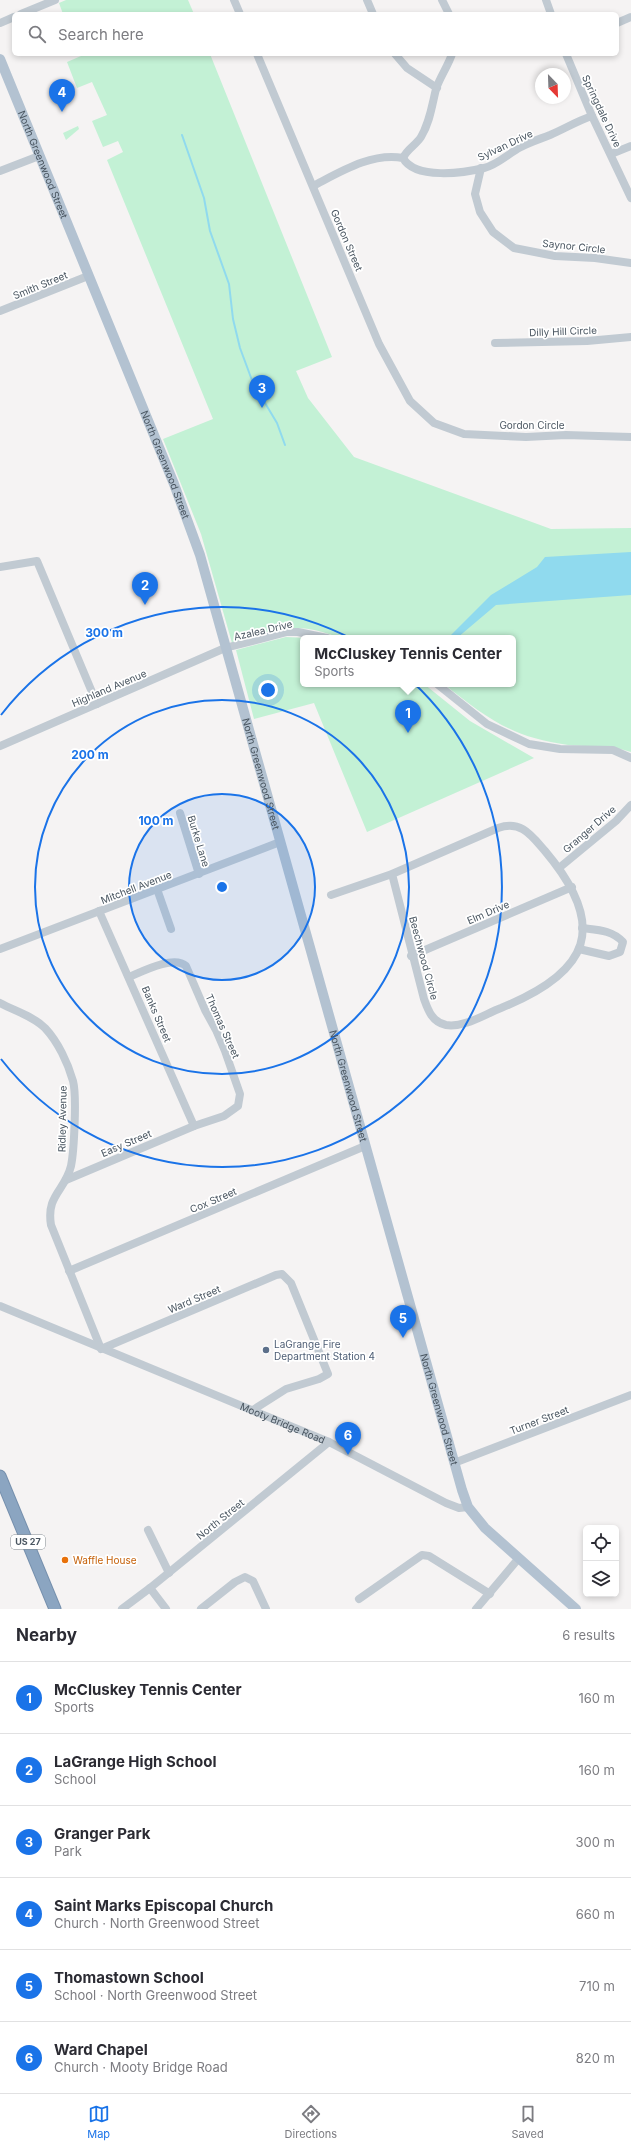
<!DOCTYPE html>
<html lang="en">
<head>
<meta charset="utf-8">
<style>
  :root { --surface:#fff; --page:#f2f2f3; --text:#2b2b33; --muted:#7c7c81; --line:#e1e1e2; --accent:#1a73e8 }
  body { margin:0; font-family:Inter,sans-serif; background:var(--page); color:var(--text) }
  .controls { position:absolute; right:12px; bottom:12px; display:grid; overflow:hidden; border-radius:6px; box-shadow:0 2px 6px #0003 }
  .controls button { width:36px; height:36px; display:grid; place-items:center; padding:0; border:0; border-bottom:1px solid var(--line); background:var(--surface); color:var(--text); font:20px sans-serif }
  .compass { position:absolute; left:535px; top:68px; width:36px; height:36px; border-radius:50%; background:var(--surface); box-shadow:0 2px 6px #0003; rotate:157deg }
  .you { position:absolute; left:268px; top:690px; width:14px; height:14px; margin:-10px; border:3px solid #fff; border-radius:50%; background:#1a73e8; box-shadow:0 0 0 6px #1a73e833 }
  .badge { display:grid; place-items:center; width:26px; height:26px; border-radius:50%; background:var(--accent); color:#fff; font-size:13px; font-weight:700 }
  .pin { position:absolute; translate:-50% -33px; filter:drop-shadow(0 1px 2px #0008) }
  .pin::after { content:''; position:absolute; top:21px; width:14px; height:12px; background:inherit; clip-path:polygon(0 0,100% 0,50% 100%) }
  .popup { position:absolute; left:300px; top:635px; width:216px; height:52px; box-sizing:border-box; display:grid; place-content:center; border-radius:6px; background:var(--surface); filter:drop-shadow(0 1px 3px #0005); font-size:13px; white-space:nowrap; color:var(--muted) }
  .popup b { font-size:15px; color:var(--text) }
  .popup::after { content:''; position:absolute; left:50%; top:100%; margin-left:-8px; border:8px solid transparent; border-top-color:var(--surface) }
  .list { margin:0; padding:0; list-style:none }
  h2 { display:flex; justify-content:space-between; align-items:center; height:52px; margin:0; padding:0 16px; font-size:17px }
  h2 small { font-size:13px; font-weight:400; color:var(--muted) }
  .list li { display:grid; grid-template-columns:26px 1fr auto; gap:12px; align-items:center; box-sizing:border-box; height:72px; padding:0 16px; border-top:1px solid var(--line) }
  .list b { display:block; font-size:15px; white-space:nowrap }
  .list p { margin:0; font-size:13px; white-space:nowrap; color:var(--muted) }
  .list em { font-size:13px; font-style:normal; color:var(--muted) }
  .icon { flex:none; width:22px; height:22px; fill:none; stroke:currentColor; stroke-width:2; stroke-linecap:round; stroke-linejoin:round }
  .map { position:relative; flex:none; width:631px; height:1609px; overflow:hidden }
  .search { position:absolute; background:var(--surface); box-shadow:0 2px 6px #0003; left:12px; right:12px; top:12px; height:44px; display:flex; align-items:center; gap:10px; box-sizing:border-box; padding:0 14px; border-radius:6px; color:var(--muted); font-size:15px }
  .sheet { height:484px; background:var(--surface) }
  nav { display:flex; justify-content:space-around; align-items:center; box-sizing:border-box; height:56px; border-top:1px solid var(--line); background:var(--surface); font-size:11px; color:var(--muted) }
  nav a { display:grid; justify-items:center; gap:2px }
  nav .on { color:var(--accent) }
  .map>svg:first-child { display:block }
</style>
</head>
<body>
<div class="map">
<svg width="631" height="1609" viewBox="0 0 631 1609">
  <rect width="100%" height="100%" fill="#f5f3f3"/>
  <g fill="#c3f1d5">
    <path d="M 66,0 L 188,0 L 194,14 L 63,14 L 59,3 Z"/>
    <path d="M 81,54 L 210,54 L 332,357 L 296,371 L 308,398 L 354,457 L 551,529 L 631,528 L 631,752 C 610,745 589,747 568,745 C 513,738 486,718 444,684 L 513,684 L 513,638 L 340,638 C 295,620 275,629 232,643 L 201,534 L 163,439 L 213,419 L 107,160 L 123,152 L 118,141 L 103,147 L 92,121 L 107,115 L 92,82 L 77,88 L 67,62 L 81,56 Z"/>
    <path d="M 78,126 L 79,129 L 66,140 L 63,133 Z"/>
    <path d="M 286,637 L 309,638 L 303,638 L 303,684 L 424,684 L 470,721 L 534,758 L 367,832 L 314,703 L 254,719 L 236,650 Z"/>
  </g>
  <path fill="#90daee" d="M 631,552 L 631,595 L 496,605 L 457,638 L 448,638 L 491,595 L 537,567 L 545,557 Z"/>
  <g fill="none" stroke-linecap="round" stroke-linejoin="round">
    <path stroke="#90daee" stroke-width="2" d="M 182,135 L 204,198 L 210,231 L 229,284 L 233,319 L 240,348 L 253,383 L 277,423 L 285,445"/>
    <defs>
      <path id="highway" d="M 0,1476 L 55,1609"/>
    </defs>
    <use href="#highway" stroke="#7690ad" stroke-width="13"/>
    <g stroke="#c1cad2" stroke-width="8">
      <path d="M 234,0 L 240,14"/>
      <path d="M 367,0 L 373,14"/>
      <path d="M 442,0 L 449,14"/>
      <path d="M 546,0 L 551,14"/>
      <path d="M 21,14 L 55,0"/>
      <path d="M 0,23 L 14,17"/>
      <path d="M 617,23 L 631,17"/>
      <path d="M 257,54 L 379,344 L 410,401 L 434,423 L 464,434 L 526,437 L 566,435 L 631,437"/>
      <path d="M 395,54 L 407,68 L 437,88"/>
      <path d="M 566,54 L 592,116 L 631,198"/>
      <path d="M 611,154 L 631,146"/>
      <path d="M 403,158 C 407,149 416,145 421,137 C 430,122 432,105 436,89 C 440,77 448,66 452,54"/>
      <path d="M 481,168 L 475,194 L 480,212 L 493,232 L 514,248 L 555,256 L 595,258 L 631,263"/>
      <path d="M 0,171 L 39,156"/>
      <path d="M 313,186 C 340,172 372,152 403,158 C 415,180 464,173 484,168 C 497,165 509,153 521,147 C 530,142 540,139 550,135 C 564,129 577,121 592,116"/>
      <path d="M 0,311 L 88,276"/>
      <path d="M 495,343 L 587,341 L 631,337"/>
      <path d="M 0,567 L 37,561 L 97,704"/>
      <path d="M 437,684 L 487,724 L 529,744 L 560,749 L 613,750 L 631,758"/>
      <path d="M 0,746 L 225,648 L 287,632 L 298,632 L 327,638"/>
      <path d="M 180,813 L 199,874"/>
      <path d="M 559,868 L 616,821 L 631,805"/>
      <path d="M 157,889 L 171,929"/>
      <path d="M 331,895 L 392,874 L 498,828 C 521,820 531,835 545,851 C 609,927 590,972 501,1008 C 485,1014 464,1028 446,1025 C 432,1022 428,1010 424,999 L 392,874"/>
      <path d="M 99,911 L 194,1126"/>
      <path d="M 0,949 L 280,842"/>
      <path d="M 579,949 L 609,956 L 620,952 L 623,942 C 612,930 598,930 582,928"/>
      <path d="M 411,956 L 572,887"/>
      <path d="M 0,1003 C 15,1011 33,1016 45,1028 C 58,1042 68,1063 73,1081 C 77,1096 74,1151 71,1166 C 65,1191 46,1195 51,1225 L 101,1349 L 276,1275 L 282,1274 L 291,1283 L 328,1374 L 319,1379 L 286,1389 L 253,1410"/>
      <path d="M 66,1180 L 194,1126 L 224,1116 L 238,1106 L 240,1094 L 225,1051 L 216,1030 L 205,1010 L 186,966 C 174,955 143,971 129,977"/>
      <path d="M 69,1271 L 365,1146"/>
      <path id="s1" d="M 0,1306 L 329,1442 L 446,1503 L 459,1508 L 468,1507"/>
      <path d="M 454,1463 L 631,1395"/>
      <path d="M 148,1530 L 169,1573"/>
      <path d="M 150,1588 L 166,1609"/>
      <path d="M 359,1599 L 422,1555 L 429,1556 L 490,1594"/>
      <path d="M 122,1609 L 150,1588 L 329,1442"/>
      <path d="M 201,1609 L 235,1582 L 245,1577 L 253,1581 L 266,1609"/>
      <path d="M 476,1609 L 519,1558"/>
    </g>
    <path stroke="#b3c2d1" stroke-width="10" id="s2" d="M 0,59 L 174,484 L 200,555 L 462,1490 L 468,1507 L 485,1528 L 576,1609"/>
    <use href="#highway" stroke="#8ba5c1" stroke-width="11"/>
  </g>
  <circle cx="222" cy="887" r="93" fill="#1a73e8" fill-opacity=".12"/>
  <g fill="none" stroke="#1a73e8" stroke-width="2">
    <circle cx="222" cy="887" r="93"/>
    <circle cx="222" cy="887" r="187"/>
    <path d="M1 715A280 280 0 1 1 1 1059"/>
  </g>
  <circle fill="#5c6f8a" stroke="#fff" stroke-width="1.5" cx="266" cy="1350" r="4"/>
  <circle fill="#e8710a" stroke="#fff" stroke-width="1.5" cx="65" cy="1560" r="4"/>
  <g text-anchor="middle" stroke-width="3.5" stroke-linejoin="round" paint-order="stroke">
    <rect fill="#fff" stroke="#808990" stroke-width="1" x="11" y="1535" width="34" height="14" rx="3"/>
    <g font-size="9" font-weight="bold" fill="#4a5661">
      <text x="28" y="1545">US 27</text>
    </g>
    <g font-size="10" fill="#4a5661" stroke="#fff">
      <text transform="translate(602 111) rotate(65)" y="4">Springdale Drive</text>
      <text transform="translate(505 145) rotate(-25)" y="4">Sylvan Drive</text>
      <text dy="4" stroke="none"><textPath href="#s2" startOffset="114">North Greenwood Street</textPath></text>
      <text transform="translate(347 240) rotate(67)" y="4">Gordon Street</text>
      <text transform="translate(574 246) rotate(6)" y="4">Saynor Circle</text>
      <text transform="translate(40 285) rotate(-22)" y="4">Smith Street</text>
      <text transform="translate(563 331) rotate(-2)" y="4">Dilly Hill Circle</text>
      <text x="532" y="429">Gordon Circle</text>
      <text dy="4" stroke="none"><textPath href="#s2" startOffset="438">North Greenwood Street</textPath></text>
      <text transform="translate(263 630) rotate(-13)" y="4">Azalea Drive</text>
      <text transform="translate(109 688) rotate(-23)" y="4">Highland Avenue</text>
      <text dy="4" stroke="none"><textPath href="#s2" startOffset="762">North Greenwood Street</textPath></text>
      <text transform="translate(589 829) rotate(-41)" y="4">Granger Drive</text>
      <text transform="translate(199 841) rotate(73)" y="4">Burke Lane</text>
      <text transform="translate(136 887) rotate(-21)" y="4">Mitchell Avenue</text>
      <text transform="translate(488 912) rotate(-23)" y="4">Elm Drive</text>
      <text transform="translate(424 958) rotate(75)" y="4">Beechwood Circle</text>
      <text transform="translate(157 1014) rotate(67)" y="4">Banks Street</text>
      <text transform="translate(223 1026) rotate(66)" y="4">Thomas Street</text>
      <text dy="4" stroke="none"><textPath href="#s2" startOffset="1086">North Greenwood Street</textPath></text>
      <text transform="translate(62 1119) rotate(-89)" y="4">Ridley Avenue</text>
      <text transform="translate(126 1143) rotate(-23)" y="4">Easy Street</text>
      <text transform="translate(213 1200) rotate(-23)" y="4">Cox Street</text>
      <text transform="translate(194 1299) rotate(-23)" y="4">Ward Street</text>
      <text dy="4" stroke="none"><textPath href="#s2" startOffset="1422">North Greenwood Street</textPath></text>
      <text transform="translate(539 1420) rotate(-21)" y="4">Turner Street</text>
      <text dy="4" stroke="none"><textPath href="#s1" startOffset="306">Mooty Bridge Road</textPath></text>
      <text transform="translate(220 1519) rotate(-39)" y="4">North Street</text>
    </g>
    <g font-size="10" fill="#4e5e75" stroke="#fff" text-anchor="start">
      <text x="274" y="1348">LaGrange Fire<tspan x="274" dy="12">Department Station 4</tspan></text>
    </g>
    <g font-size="10" fill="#c56008" stroke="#fff" text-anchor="start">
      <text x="73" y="1564">Waffle House</text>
    </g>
  </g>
  <circle cx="222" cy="887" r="6" fill="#1a73e8" stroke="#fff" stroke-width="2"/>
  <g font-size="12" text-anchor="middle" font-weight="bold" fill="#1a73e8" stroke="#fff" stroke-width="3.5" stroke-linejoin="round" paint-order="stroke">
    <text x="104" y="637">300 m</text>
    <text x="90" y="759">200 m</text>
    <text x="156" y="825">100 m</text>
  </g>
</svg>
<div class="controls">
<button><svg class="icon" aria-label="locate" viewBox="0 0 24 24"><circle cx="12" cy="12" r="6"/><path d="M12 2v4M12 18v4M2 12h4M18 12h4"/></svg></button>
<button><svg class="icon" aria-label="layers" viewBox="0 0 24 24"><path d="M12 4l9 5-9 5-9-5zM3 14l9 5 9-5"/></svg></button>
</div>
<svg class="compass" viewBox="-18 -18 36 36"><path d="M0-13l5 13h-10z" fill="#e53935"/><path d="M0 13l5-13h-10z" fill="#7c7c81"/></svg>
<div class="you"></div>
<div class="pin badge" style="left:408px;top:733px">1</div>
<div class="popup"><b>McCluskey Tennis Center</b>Sports</div>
<div class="pin badge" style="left:145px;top:605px">2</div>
<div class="pin badge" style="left:262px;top:408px">3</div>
<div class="pin badge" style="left:62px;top:112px">4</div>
<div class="pin badge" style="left:403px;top:1338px">5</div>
<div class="pin badge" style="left:348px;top:1455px">6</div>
<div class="search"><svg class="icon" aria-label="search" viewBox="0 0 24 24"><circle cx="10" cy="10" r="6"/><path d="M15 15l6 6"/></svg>Search here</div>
</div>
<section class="sheet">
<h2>Nearby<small>6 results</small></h2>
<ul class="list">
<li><span class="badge">1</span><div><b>McCluskey Tennis Center</b><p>Sports</p></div><em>160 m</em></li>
<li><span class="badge">2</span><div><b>LaGrange High School</b><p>School</p></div><em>160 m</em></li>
<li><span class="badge">3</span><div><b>Granger Park</b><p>Park</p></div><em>300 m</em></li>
<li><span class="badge">4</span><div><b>Saint Marks Episcopal Church</b><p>Church · North Greenwood Street</p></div><em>660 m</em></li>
<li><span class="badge">5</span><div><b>Thomastown School</b><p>School · North Greenwood Street</p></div><em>710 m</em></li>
<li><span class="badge">6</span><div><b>Ward Chapel</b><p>Church · Mooty Bridge Road</p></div><em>820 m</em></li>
</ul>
</section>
<nav>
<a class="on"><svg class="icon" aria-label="map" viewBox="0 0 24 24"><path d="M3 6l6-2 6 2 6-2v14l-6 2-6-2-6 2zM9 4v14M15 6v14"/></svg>Map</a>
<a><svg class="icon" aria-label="directions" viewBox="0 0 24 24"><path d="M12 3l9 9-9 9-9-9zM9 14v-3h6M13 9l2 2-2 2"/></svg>Directions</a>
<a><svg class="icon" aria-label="saved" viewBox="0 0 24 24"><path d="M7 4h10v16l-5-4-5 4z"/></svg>Saved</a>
</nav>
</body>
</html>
